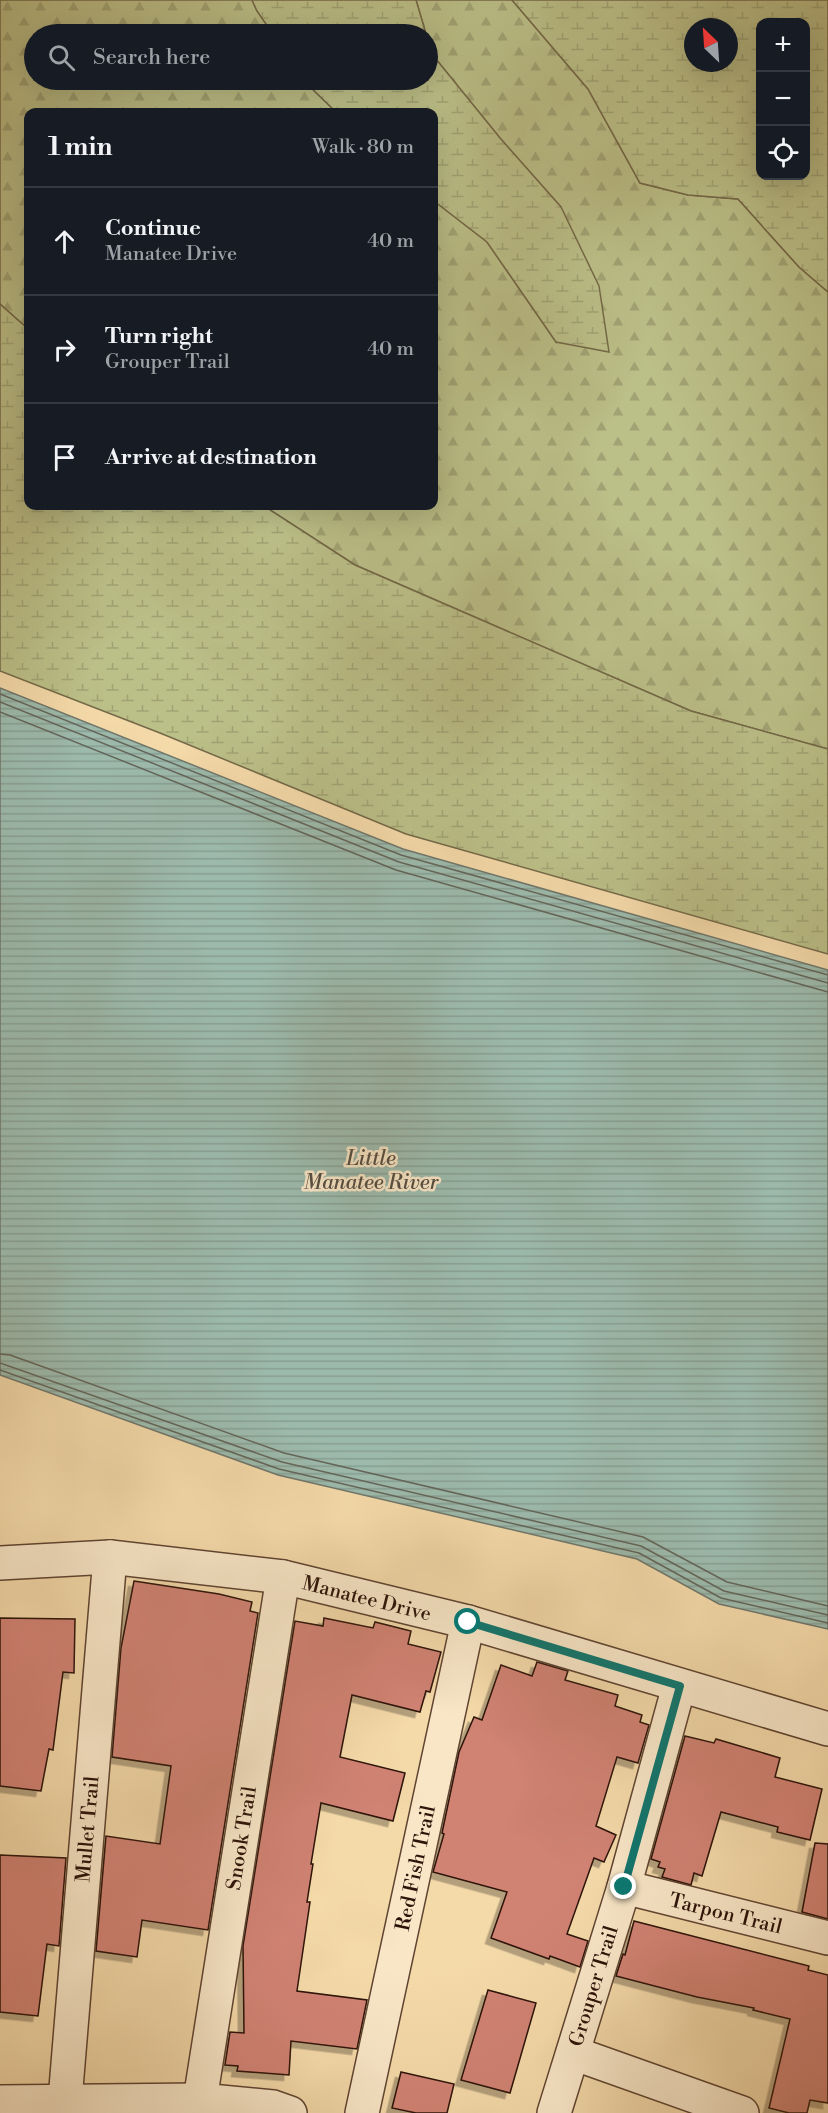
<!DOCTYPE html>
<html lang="en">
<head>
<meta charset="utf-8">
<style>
  :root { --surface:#171b24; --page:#20242c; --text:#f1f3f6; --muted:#9ea1a6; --line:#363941 }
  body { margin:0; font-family:"Libre Bodoni",serif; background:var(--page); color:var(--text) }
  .controls { position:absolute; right:18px; top:18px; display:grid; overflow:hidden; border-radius:12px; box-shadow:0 6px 24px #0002 }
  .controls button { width:54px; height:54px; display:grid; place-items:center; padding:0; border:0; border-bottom:2px solid var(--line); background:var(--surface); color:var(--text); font:30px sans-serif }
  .compass { position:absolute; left:684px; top:18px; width:54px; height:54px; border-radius:50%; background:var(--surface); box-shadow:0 6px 24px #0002; rotate:335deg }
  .stop { position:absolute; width:18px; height:18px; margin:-14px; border:4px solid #0f766e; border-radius:50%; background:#fff }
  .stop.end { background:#0f766e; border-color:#fff; box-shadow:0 2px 6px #0008 }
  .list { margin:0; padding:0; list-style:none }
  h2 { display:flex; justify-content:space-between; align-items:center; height:78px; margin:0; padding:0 24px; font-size:26px }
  h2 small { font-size:20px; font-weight:400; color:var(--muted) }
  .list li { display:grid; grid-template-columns:39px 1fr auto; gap:18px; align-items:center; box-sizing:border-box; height:108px; padding:0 24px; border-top:2px solid var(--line) }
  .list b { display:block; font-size:22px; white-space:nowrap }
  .list p { margin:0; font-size:20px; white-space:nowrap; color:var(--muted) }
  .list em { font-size:20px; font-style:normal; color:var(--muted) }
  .icon { flex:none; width:33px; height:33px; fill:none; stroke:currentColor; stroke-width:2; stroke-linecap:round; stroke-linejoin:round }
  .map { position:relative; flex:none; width:828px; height:2113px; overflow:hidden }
  .search { position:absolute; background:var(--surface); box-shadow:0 6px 24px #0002; left:24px; top:24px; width:414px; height:66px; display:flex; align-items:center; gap:15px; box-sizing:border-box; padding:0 21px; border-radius:33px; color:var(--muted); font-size:22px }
  .panel { position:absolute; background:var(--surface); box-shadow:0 6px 24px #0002; left:24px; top:108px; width:414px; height:402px; border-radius:12px }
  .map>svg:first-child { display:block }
</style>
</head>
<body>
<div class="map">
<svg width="828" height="2113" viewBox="0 0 828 2113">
  <defs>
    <pattern id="forest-firs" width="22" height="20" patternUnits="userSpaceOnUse" patternTransform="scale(1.5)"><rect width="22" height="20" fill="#bbbf88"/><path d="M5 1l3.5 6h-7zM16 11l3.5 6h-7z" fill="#a1a374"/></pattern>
    <pattern id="wetland-marsh" width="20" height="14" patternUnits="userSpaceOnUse" patternTransform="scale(1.5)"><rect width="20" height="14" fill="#bbbf88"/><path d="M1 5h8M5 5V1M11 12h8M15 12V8" fill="none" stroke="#a1a374"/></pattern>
    <pattern id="water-rules" width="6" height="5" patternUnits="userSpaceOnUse" patternTransform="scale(1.5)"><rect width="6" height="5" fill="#9cbaac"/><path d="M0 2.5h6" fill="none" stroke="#879f93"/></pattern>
    <filter id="shadow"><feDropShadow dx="-5.5" dy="5.5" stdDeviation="0" flood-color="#0004"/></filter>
  </defs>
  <rect width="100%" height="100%" fill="#f4d9a9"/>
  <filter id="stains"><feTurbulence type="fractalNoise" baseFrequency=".00333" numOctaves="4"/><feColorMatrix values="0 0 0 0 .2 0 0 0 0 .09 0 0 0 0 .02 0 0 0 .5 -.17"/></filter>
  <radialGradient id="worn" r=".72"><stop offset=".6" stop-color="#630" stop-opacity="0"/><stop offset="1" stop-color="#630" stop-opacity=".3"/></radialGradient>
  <g fill="url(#forest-firs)" stroke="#746948" stroke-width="1.5">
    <path d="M 0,0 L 252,0 L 257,11 L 273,34 L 34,34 L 34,80 L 303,80 L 336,112 L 28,112 L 28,329 L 0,304 Z"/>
    <path d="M 416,0 L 512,0 L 588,89 L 640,183 L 688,195 L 738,199 L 799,267 L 828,292 L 828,749 L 691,711 L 355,565 L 264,506 L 434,506 L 434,201 L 487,242 L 556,342 L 561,207 L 500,138 L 431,53 L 428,34 L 426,34 Z"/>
  </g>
  <g fill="url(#wetland-marsh)" stroke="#746948" stroke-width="1.5" fill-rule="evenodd">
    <path d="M 252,0 L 416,0 L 426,34 L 273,34 L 257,11 Z"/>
    <path d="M 512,0 L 828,0 L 828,292 L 799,267 L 738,199 L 688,195 L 640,183 L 588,89 ZM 760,22 L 806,22 L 806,176 L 760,176 ZM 693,27 L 729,27 L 729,63 L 693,63 Z"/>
    <path d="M 428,41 L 431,53 L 500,138 L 561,207 L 599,286 L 609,352 L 556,342 L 487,242 L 434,201 L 434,112 L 336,112 L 303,80 L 428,80 Z"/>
    <path d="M 0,304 L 28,329 L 28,506 L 264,506 L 355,565 L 691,711 L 828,749 L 828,954 L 406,834 L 160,733 L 0,671 Z"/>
  </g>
  <path fill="url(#water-rules)" stroke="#70776b" stroke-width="1.5" d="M 0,688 L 403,849 L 828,970 L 828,1629 L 719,1604 L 637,1559 L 278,1475 L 0,1375 Z"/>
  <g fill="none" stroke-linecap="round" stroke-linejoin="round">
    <g stroke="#64665a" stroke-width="1.5">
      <path d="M 0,694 L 401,855 L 828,975"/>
      <path d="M 0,702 L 399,862 L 828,983"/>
      <path d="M 0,712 L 396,870 L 828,992"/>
      <path d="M 0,1354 L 10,1355 L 284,1453 L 643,1537 L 727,1582 L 828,1606"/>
      <path d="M 0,1363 L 282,1462 L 641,1546 L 724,1591 L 828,1615"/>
      <path d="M 0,1370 L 279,1469 L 639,1553 L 721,1598 L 828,1623"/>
    </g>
  </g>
  <g fill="#d08273" stroke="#2d1309" stroke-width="1.5" filter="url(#shadow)">
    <path d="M 134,1581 L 219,1594 L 252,1602 L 250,1611 L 258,1613 L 208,1930 L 142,1920 L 137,1957 L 96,1951 L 106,1836 L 160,1844 L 171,1766 L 112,1757 L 121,1648 Z"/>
    <path d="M 0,1618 L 75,1619 L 74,1673 L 63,1672 L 53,1750 L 49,1749 L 41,1791 L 0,1786 Z"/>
    <path d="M 324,1618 L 373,1628 L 375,1622 L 411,1631 L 408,1644 L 441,1652 L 430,1692 L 426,1691 L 420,1712 L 352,1695 L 340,1757 L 405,1773 L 393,1821 L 321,1803 L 311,1864 L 313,1864 L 307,1902 L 310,1902 L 297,1991 L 367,2000 L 357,2049 L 291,2041 L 289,2075 L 237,2071 L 238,2066 L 225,2065 L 230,2032 L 244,2033 L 243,1946 L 295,1621 L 323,1626 Z"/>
    <path d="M 537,1662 L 568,1671 L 565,1680 L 618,1695 L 615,1706 L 642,1715 L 640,1722 L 649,1725 L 638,1763 L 617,1757 L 596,1826 L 616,1835 L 604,1862 L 594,1858 L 567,1934 L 588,1941 L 580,1967 L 550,1956 L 549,1959 L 491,1938 L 507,1892 L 433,1872 L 444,1834 L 442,1833 L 459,1752 L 474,1717 L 482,1720 L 501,1665 L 532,1676 Z"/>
    <path d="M 685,1736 L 714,1743 L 716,1739 L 780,1758 L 775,1777 L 822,1789 L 810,1840 L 777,1832 L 778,1827 L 721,1812 L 702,1876 L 694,1873 L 691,1885 L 662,1877 L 665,1869 L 658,1867 L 660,1862 L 651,1859 Z"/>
    <path d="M 815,1843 L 828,1844 L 828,1919 L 802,1912 Z"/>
    <path d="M 0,1855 L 66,1858 L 59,1946 L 47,1944 L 38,2016 L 0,2012 Z"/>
    <path d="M 634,1921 L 809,1966 L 808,1970 L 828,1975 L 828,2103 L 810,2100 L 807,2113 L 789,2113 L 769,2108 L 790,2019 L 753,2010 L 754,2008 L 697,1997 L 616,1976 L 623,1954 L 625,1955 Z"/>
    <path d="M 488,1990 L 536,2003 L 510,2093 L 461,2080 Z"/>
    <path d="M 401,2072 L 454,2084 L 447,2113 L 416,2113 L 392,2108 Z"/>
  </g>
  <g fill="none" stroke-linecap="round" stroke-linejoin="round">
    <defs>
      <g id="street">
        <path d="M 0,1563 L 110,1557 L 283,1577 L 468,1622 L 828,1729"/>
        <path d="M 624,1887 L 828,1938"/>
        <path d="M 573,2053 L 742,2113"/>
        <path d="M 65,2100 L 110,1557"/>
        <path d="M 200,2100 L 283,1577"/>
        <path d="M 0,2102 L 200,2100 L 273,2107 L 290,2113"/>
        <path d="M 362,2113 L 468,1622"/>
        <path d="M 554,2113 L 624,1887 L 679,1686"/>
      </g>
    </defs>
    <use href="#street" stroke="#5f4431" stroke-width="36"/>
    <use href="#street" stroke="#f8e6c7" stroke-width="33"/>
  </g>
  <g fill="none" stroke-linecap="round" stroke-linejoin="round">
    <path stroke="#0f766e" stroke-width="8" d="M 468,1622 L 680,1686 L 624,1887"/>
  </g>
  <g text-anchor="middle" stroke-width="5" stroke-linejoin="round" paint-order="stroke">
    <g font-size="20" fill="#2d1309" stroke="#f8e6c7">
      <text transform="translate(367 1598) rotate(14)" y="7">Manatee Drive</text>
      <text transform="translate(87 1829) rotate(-85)" y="7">Mullet Trail</text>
      <text transform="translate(241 1838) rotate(-81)" y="7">Snook Trail</text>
      <text transform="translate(415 1868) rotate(-78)" y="7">Red Fish Trail</text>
      <text transform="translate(726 1913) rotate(14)" y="7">Tarpon Trail</text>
      <text transform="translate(593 1986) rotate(-73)" y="7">Grouper Trail</text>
    </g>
    <g font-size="21" font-style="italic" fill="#544d42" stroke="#f8e6c7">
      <text x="371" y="1165">Little<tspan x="371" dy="24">Manatee River</tspan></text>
    </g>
  </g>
  <rect width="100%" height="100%" filter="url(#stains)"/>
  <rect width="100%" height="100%" fill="url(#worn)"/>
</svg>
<div class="controls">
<button>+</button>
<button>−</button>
<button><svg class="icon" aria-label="locate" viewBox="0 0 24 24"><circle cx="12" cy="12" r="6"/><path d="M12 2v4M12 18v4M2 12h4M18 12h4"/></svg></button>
</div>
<svg class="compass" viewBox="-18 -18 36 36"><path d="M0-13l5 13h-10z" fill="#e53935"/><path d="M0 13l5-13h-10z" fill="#9ea1a6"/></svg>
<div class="stop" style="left:468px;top:1622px"></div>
<div class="stop end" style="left:624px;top:1887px"></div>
<div class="search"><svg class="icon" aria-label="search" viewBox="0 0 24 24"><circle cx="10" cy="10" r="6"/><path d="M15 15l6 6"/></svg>Search here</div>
<section class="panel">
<h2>1 min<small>Walk · 80 m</small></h2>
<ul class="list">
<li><svg class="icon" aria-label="ahead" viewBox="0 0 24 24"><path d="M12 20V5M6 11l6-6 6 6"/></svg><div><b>Continue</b><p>Manatee Drive</p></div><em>40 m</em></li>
<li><svg class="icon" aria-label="right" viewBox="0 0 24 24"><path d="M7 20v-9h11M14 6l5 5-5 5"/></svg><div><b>Turn right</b><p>Grouper Trail</p></div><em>40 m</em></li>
<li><svg class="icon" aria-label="arrive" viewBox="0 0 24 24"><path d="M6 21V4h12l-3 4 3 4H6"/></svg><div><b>Arrive at destination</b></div></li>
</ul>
</section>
</div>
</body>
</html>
